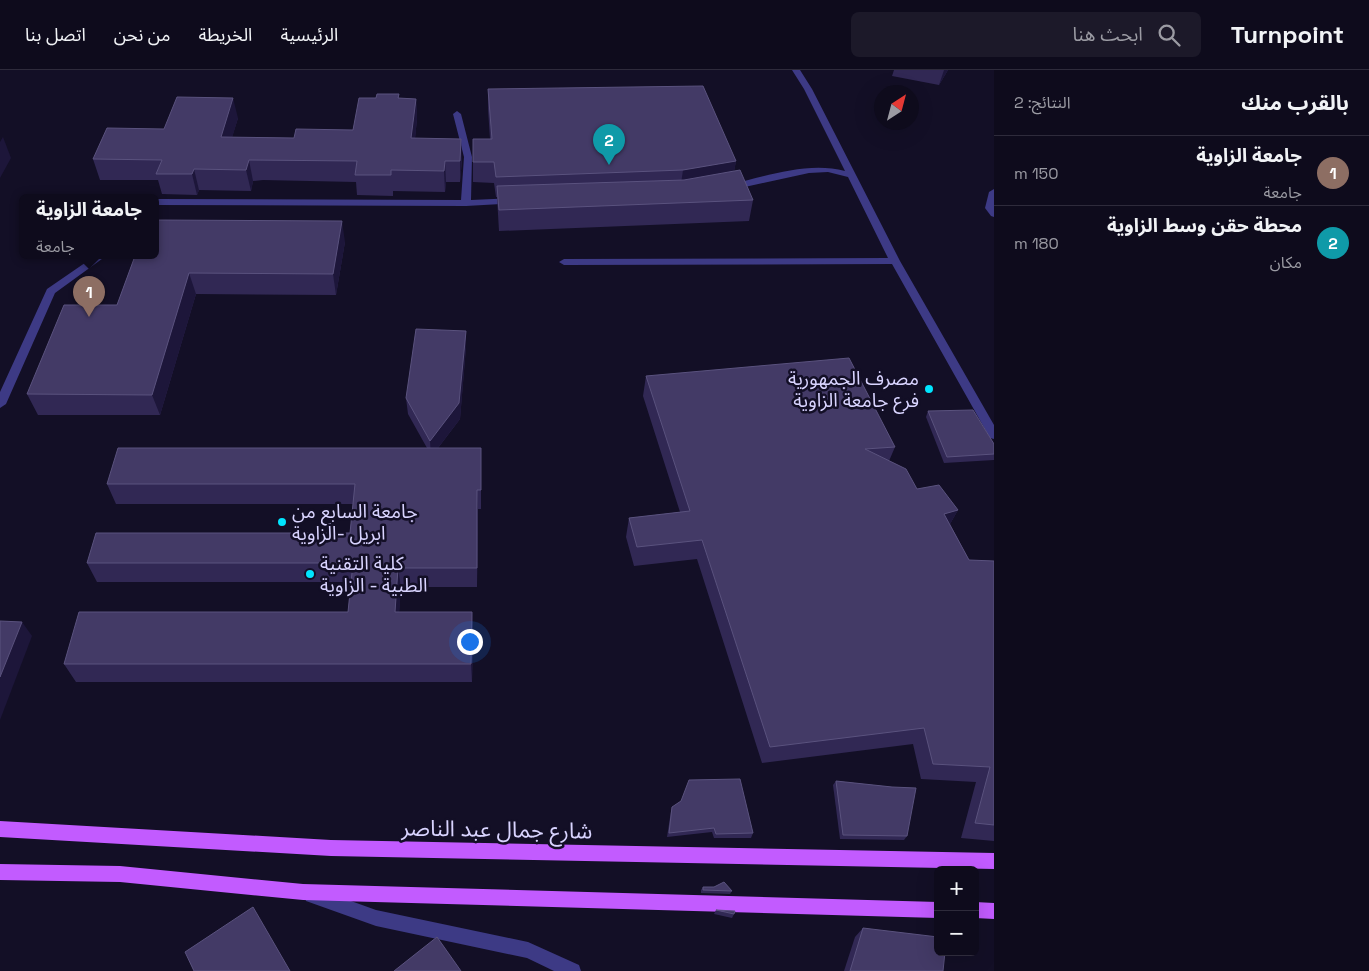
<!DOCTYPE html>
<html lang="ar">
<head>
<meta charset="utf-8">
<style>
  :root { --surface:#0e0b1c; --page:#1c1929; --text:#f1f3f6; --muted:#9b9ba3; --line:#2e2b3b; --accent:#00e5ff }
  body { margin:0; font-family:"Space Grotesk","Noto Sans Arabic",sans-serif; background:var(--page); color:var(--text); direction:rtl }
  .controls { position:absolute; right:15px; bottom:15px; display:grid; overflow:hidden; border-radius:8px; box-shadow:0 5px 20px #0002 }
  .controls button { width:45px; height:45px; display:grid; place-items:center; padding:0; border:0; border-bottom:1px solid var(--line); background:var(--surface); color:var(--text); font:25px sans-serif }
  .compass { position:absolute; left:874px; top:15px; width:45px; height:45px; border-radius:50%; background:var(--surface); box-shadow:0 5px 20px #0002; rotate:36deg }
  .you { position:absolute; left:469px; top:571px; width:18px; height:18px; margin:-12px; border:4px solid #fff; border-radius:50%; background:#1a73e8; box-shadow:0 0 0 8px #1a73e833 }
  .badge { display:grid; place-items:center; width:32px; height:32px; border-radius:50%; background:var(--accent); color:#fff; font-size:16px; font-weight:700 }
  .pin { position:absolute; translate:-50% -41px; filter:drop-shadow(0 1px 2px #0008) }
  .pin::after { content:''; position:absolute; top:26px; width:18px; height:15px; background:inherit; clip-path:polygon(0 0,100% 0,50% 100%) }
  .popup { position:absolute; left:19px; top:124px; width:140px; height:65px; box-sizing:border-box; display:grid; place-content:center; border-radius:8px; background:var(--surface); filter:drop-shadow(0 1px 4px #0005); font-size:16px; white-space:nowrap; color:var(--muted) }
  .popup b { font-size:19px; color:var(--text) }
  .popup::after { content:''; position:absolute; left:50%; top:100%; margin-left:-10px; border:10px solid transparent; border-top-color:var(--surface) }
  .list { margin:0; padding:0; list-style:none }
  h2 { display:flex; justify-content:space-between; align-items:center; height:65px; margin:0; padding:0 20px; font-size:21px }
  h2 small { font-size:16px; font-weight:400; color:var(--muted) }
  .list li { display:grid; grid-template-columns:32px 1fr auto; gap:15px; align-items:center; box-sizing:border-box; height:70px; padding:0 20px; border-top:1px solid var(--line) }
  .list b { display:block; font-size:19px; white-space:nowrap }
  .list p { margin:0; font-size:16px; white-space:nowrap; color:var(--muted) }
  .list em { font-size:16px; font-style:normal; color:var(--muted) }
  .icon { flex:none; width:28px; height:28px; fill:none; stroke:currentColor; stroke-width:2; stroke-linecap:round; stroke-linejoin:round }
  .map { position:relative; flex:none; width:994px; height:901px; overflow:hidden; direction:ltr }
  header { display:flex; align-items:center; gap:30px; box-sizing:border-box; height:70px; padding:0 25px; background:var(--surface); border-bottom:1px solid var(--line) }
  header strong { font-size:24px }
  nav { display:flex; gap:28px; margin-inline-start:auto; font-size:18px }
  .search { width:350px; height:45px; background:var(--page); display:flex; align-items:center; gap:12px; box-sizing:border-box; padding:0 18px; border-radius:8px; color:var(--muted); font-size:19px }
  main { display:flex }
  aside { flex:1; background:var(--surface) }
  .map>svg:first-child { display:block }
</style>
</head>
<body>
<header>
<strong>Turnpoint</strong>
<div class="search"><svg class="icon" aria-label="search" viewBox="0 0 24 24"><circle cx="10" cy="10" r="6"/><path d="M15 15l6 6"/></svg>ابحث هنا</div>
<nav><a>الرئيسية</a><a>الخريطة</a><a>من نحن</a><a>اتصل بنا</a></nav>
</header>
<main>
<aside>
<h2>بالقرب منك<small>النتائج: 2</small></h2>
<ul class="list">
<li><span class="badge" style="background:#8d6e63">1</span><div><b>جامعة الزاوية</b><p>جامعة</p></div><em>150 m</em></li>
<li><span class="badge" style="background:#0f9aa8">2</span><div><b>محطة حقن وسط الزاوية</b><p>مكان</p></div><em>180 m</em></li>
</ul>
</aside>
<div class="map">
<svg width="994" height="901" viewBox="0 0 994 901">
  <rect width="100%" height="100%" fill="#130f26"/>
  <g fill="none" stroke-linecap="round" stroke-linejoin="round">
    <g fill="#3d3a85" fill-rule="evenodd">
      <path d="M 792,0 L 800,0 L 812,19 L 900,191 L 994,355 L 994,369 L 990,368 L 892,194 L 564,195 L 559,192 L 564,189 L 888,188 L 848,107 L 828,102 L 809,103 L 731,120 L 726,117 L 731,114 C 768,106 808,91 845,101 L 804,19 Z"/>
      <path d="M 457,41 L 461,44 L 472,87 L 471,130 L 514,128 L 517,129 L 517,133 L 466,136 L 155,135 L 155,129 L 461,130 L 464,87 L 453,44 Z"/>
      <path d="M 994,119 L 994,147 L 991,146 L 985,138 L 989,122 Z"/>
      <path d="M 95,186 L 106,186 L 55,223 L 6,334 L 0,338 L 0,322 L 47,219 Z"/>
      <path d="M 312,817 L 376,840 L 528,872 L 579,895 L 581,901 L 554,901 L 527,888 L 376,856 L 306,831 L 304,825 L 306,819 Z"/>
    </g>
    <g fill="#c25bff" fill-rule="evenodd">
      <path d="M 0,751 L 331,770 L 994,783 L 994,799 L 331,786 L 0,767 Z"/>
      <path d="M 0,794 L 120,796 L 303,814 L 938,832 L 938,848 L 303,830 L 120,812 L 0,810 Z"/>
      <path d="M 975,832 L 994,833 L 994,849 L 975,848 Z"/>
    </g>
  </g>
  <g fill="#312854">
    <path d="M 894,0 L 948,0 L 939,15 L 892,6 Z"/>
    <path d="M 488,19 L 736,91 L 734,101 L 753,130 L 749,151 L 499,161 L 497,127 L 496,127 L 494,113 L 473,112 L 473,92 L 490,69 L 488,39 Z"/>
    <path d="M 399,24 L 399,28 L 416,29 L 417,49 L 415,68 L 462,89 L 460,112 L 446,112 L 445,122 L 393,121 L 393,126 L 357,125 L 356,112 L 263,110 L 253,111 L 251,121 L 199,120 L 197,125 L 162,124 L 158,110 L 100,110 L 93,89 L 164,59 L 238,48 L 232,67 L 294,68 L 353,60 L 376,28 Z"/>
    <path d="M 345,172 L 336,225 L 196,224 L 160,345 L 38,345 L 27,324 L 117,235 L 135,186 Z"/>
    <path d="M 466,277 L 460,349 L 438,378 L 481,378 L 481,439 L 478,439 L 477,517 L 401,517 L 399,542 L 472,542 L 473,561 L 472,612 L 76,612 L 64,594 L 348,542 L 351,512 L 97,512 L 87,493 L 350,463 L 353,434 L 116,434 L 107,414 L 427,378 L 408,344 L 406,328 Z"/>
    <path d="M 646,306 L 895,377 L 889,391 L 917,419 L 958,440 L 950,454 L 969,490 L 994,491 L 994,771 L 961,768 L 976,712 L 921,709 L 913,674 L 762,693 L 697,489 L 634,496 L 626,467 L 629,448 L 680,442 L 643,326 Z"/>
    <path d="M 928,341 L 994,374 L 994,390 L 944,393 L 926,347 Z"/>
    <path d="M 836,711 L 892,717 L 907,766 L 904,770 L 840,769 L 833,715 Z"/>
    <path d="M 672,737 L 753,763 L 751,768 L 714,768 L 712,762 L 667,767 L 671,741 Z"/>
    <path d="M 703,817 L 732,821 L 730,824 L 701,823 L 701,820 Z"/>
    <path d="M 716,840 L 734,844 L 732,848 L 714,844 Z"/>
    <path d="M 863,858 L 943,901 L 844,901 L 855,867 Z"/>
  </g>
  <g fill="#1d163a">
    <path d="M 944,0 L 948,0 L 939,15 Z"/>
    <path d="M 233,28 L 238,48 L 226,88 L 221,67 Z"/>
    <path d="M 416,29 L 417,49 L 413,89 L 411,68 Z"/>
    <path d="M 3,67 L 11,88 L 0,108 L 0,72 Z"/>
    <path d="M 461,69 L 462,89 L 460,112 L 460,91 Z"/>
    <path d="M 249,90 L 253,111 L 251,121 L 246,100 Z"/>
    <path d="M 445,91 L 446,112 L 445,122 L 444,101 Z"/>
    <path d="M 736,91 L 732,112 L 680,121 L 683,100 Z"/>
    <path d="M 194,99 L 199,120 L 197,125 L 192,104 Z"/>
    <path d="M 342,151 L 345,172 L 336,225 L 333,204 Z"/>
    <path d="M 189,203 L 196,224 L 160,345 L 152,325 Z"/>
    <path d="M 466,261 L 466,277 L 460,349 L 431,387 L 430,371 Z"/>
    <path d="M 477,420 L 478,439 L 477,517 Z"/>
    <path d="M 958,440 L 947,459 L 944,444 Z"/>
    <path d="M 398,498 L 401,517 L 398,561 L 395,542 Z"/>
    <path d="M 472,542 L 473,561 L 472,612 L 471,594 Z"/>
    <path d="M 22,552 L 32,566 L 0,650 L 0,607 Z"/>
  </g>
  <g fill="#433a66" stroke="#5a527e">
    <path d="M 703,16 L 736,91 L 683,100 L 496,107 L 494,92 L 473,92 L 473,69 L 492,69 L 488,19 Z"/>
    <path d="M 377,24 L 399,24 L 398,28 L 416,29 L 411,68 L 461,69 L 460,91 L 445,91 L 444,101 L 391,100 L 391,105 L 355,105 L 357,91 L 249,90 L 246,100 L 194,99 L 192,104 L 156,104 L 162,90 L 93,89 L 107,58 L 164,59 L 177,27 L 233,28 L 221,67 L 294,68 L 296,59 L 353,60 L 359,28 L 376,28 Z"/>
    <path d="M 740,100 L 753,130 L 499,140 L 497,116 L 684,110 Z"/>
    <path d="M 155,150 L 342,151 L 333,204 L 189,203 L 152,325 L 27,324 L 64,235 L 117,235 L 135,186 L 155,186 Z"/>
    <path d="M 416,259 L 466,261 L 459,333 L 430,371 L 406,328 Z"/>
    <path d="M 849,288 L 895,377 L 865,379 L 906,399 L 917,419 L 939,415 L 958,440 L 944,444 L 969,490 L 994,491 L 994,755 L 975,753 L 990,697 L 933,694 L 924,658 L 770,677 L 702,470 L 637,477 L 629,448 L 690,441 L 646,306 Z"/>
    <path d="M 973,340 L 994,374 L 994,384 L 947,387 L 928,341 Z"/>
    <path d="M 118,378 L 481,378 L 481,420 L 477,420 L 477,498 L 398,498 L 395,542 L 472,542 L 471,594 L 64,594 L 79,542 L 348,542 L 353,493 L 87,493 L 96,463 L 350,463 L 355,414 L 107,414 Z"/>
    <path d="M 0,551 L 22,552 L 0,607 Z"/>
    <path d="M 740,709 L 753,763 L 716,764 L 714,758 L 669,763 L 672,737 L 681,731 L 689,710 Z"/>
    <path d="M 836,711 L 892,717 L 916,718 L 907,766 L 843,765 Z"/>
    <path d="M 724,812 L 732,821 L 703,820 L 703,817 L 714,817 Z"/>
    <path d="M 253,837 L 290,901 L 194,901 L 185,882 Z"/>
    <path d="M 716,840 L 735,841 L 734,844 Z"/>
    <path d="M 863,858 L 938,867 L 938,882 L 945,882 L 943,901 L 850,901 Z"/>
    <path d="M 437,867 L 461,901 L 394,901 Z"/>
  </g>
  <g fill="#00e5ff" stroke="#130f26" stroke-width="2">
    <circle cx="929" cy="319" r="5"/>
    <circle cx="282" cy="452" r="5"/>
    <circle cx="310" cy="504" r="5"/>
  </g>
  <g text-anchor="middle" stroke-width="5" stroke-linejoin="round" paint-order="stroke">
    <g font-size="19" fill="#d9d4ff" stroke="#130f26" text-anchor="start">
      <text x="919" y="315" text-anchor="end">مصرف الجمهورية<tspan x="919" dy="22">فرع جامعة الزاوية</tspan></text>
      <text x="292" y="448">جامعة السابع من<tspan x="292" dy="22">ابريل -الزاوية</tspan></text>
      <text x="320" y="500">كلية التقنية<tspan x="320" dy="22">الطبية - الزاوية</tspan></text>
    </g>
    <g font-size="22" fill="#d9d4ff" stroke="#130f26">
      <text transform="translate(497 759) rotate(1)" y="8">شارع جمال عبد الناصر</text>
    </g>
  </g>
</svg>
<div class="controls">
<button>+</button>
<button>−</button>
</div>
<svg class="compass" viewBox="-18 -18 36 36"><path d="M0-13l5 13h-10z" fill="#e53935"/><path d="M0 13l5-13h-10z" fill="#9b9ba3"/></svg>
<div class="you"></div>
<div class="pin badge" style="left:89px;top:247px;background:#8d6e63">1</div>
<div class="popup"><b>جامعة الزاوية</b>جامعة</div>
<div class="pin badge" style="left:609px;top:95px;background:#0f9aa8">2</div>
</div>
</main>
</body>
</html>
